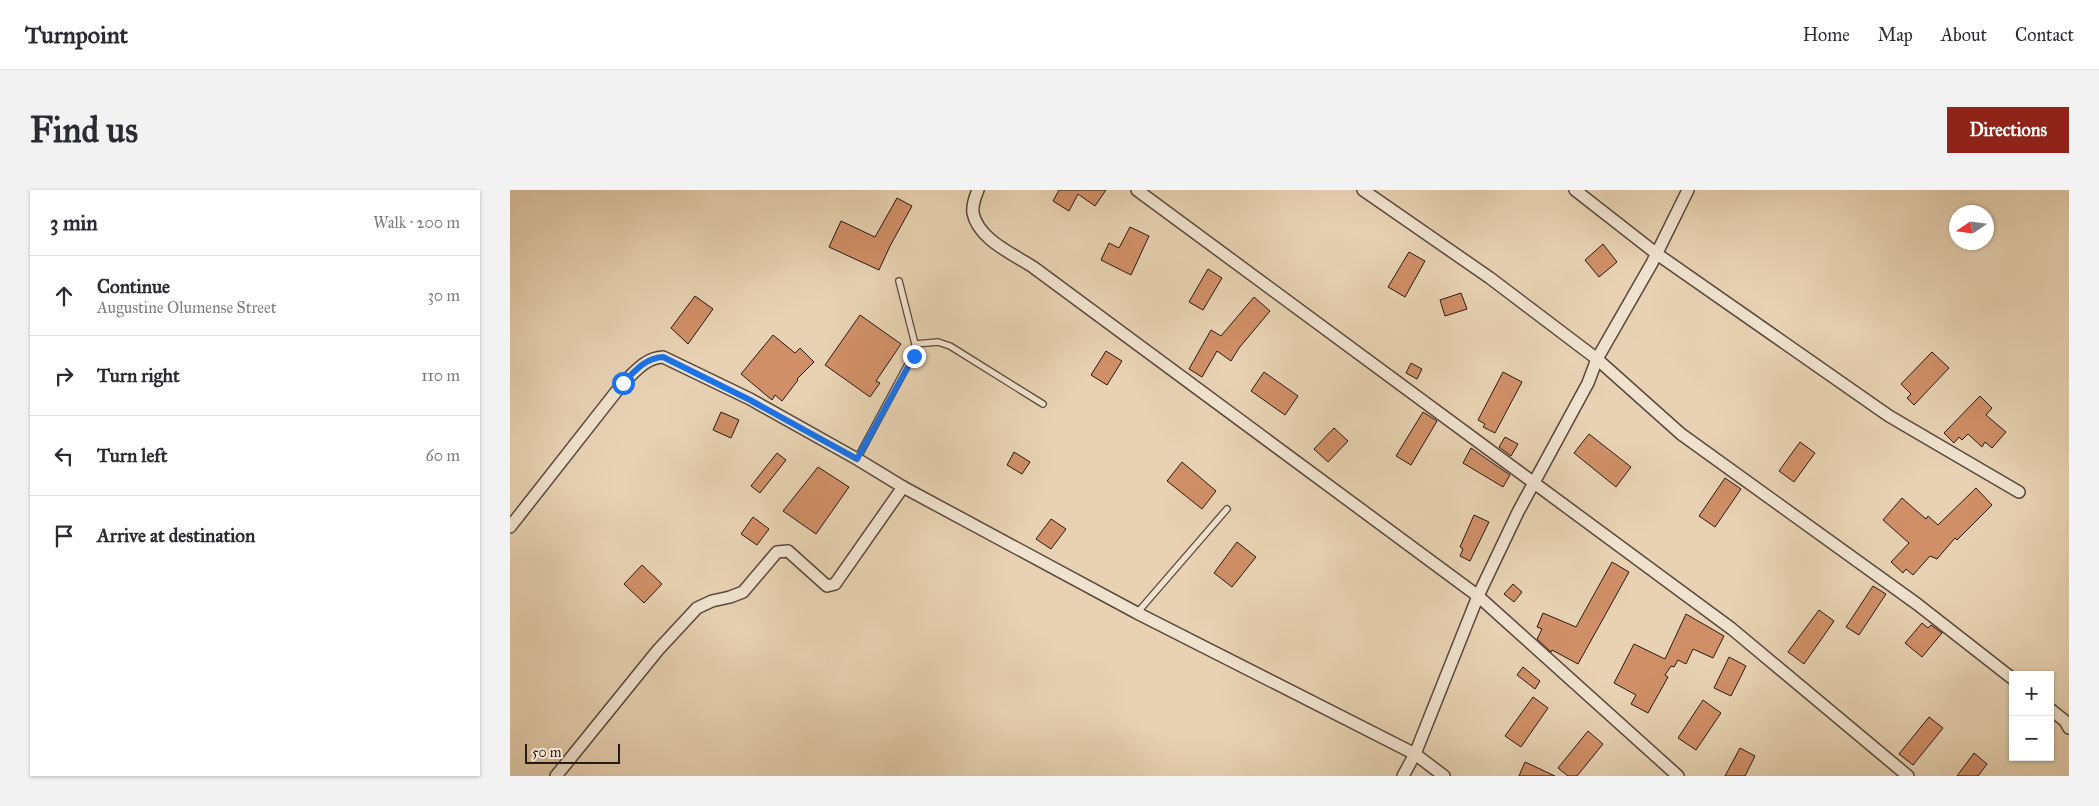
<!DOCTYPE html>
<html lang="en">
<head>
<meta charset="utf-8">
<style>
  :root { --surface:#fff; --page:#f2f2f3; --text:#2b2b33; --muted:#7c7c81; --line:#e1e1e2; --accent:#8f2418 }
  body { margin:0; font-family:"IM FELL Great Primer",serif; background:var(--page); color:var(--text) }
  .controls { position:absolute; right:15px; bottom:15px; display:grid; overflow:hidden; border-radius:0px; box-shadow:0 1px 4px #0004 }
  .controls button { width:45px; height:45px; display:grid; place-items:center; padding:0; border:0; border-bottom:1px solid var(--line); background:var(--surface); color:var(--text); font:25px sans-serif }
  .compass { position:absolute; left:1439px; top:15px; width:45px; height:45px; border-radius:50%; background:var(--surface); box-shadow:0 1px 4px #0004; rotate:257deg }
  .scale { position:absolute; left:15px; bottom:12px; width:95px; box-sizing:border-box; padding-left:5px; border:2px solid #271a15; border-top:0; font-size:14px; line-height:18px; white-space:nowrap; color:#271a15; -webkit-text-stroke:4px #f0e2ce; paint-order:stroke }
  .stop { position:absolute; width:15px; height:15px; margin:-11px; border:4px solid #1a73e8; border-radius:50%; background:#fff }
  .stop.end { background:#1a73e8; border-color:#fff; box-shadow:0 1px 5px #0008 }
  .list { margin:0; padding:0; list-style:none }
  h2 { display:flex; justify-content:space-between; align-items:center; height:65px; margin:0; padding:0 20px; font-size:21px }
  h2 small { font-size:16px; font-weight:400; color:var(--muted) }
  .list li { display:grid; grid-template-columns:32px 1fr auto; gap:15px; align-items:center; box-sizing:border-box; height:80px; padding:0 20px; border-top:1px solid var(--line) }
  .list b { display:block; font-size:19px; white-space:nowrap }
  .list p { margin:0; font-size:16px; white-space:nowrap; color:var(--muted) }
  .list em { font-size:16px; font-style:normal; color:var(--muted) }
  .icon { flex:none; width:28px; height:28px; fill:none; stroke:currentColor; stroke-width:2; stroke-linecap:round; stroke-linejoin:round }
  .map { position:relative; flex:none; width:1559px; height:586px; overflow:hidden; border-radius:0px }
  header { display:flex; align-items:center; gap:30px; box-sizing:border-box; height:70px; padding:0 25px; background:var(--surface); border-bottom:1px solid var(--line) }
  header strong { font-size:24px }
  nav { display:flex; gap:28px; margin-inline-start:auto; font-size:18px }
  .intro { display:flex; align-items:center; justify-content:space-between; box-sizing:border-box; height:120px; padding:0 30px }
  h1 { margin:0; font-size:35px }
  .button { padding:12px 22px; border-radius:0px; background:var(--accent); color:#fff; font-size:18px; font-weight:700 }
  main { display:flex; gap:30px; padding:0 30px }
  aside { flex:1; background:var(--surface); border-radius:0px; box-shadow:0 1px 4px #0004 }
  .map>svg:first-child { display:block }
</style>
</head>
<body>
<header>
<strong>Turnpoint</strong>
<nav><a>Home</a><a>Map</a><a>About</a><a>Contact</a></nav>
</header>
<div class="intro"><h1>Find us</h1><a class="button">Directions</a></div>
<main>
<aside>
<h2>3 min<small>Walk · 200 m</small></h2>
<ul class="list">
<li><svg class="icon" aria-label="ahead" viewBox="0 0 24 24"><path d="M12 20V5M6 11l6-6 6 6"/></svg><div><b>Continue</b><p>Augustine Olumense Street</p></div><em>30 m</em></li>
<li><svg class="icon" aria-label="right" viewBox="0 0 24 24"><path d="M7 20v-9h11M14 6l5 5-5 5"/></svg><div><b>Turn right</b></div><em>110 m</em></li>
<li><svg class="icon" aria-label="left" viewBox="0 0 24 24"><path d="M17 20v-9H6M10 6l-5 5 5 5"/></svg><div><b>Turn left</b></div><em>60 m</em></li>
<li><svg class="icon" aria-label="arrive" viewBox="0 0 24 24"><path d="M6 21V4h12l-3 4 3 4H6"/></svg><div><b>Arrive at destination</b></div></li>
</ul>
</aside>
<div class="map">
<svg width="1559" height="586" viewBox="0 0 1559 586">
  <rect width="100%" height="100%" fill="#e8d2b3"/>
  <filter id="stains"><feTurbulence type="fractalNoise" baseFrequency=".004" numOctaves="4"/><feColorMatrix values="0 0 0 0 .2 0 0 0 0 .09 0 0 0 0 .02 0 0 0 .5 -.17"/></filter>
  <radialGradient id="worn" r=".72"><stop offset=".6" stop-color="#630" stop-opacity="0"/><stop offset="1" stop-color="#630" stop-opacity=".3"/></radialGradient>
  <g fill="#d08f67" stroke="#271a15">
    <path d="M 549,0 L 596,0 L 585,16 L 568,4 L 559,21 L 543,11 Z"/>
    <path d="M 387,8 L 402,16 L 380,56 L 369,80 L 319,57 L 331,31 L 365,47 Z"/>
    <path d="M 620,37 L 639,46 L 621,85 L 591,70 L 599,53 L 609,58 Z"/>
    <path d="M 1093,54 L 1107,72 L 1089,87 L 1075,70 Z"/>
    <path d="M 899,62 L 915,71 L 895,107 L 878,97 Z"/>
    <path d="M 698,79 L 712,88 L 693,120 L 679,112 Z"/>
    <path d="M 951,103 L 957,119 L 935,126 L 930,110 Z"/>
    <path d="M 185,106 L 203,119 L 178,154 L 161,138 Z"/>
    <path d="M 744,107 L 760,121 L 729,158 L 721,171 L 707,161 L 692,187 L 679,179 L 701,140 L 711,146 Z"/>
    <path d="M 350,125 L 391,154 L 366,191 L 370,193 L 360,207 L 315,175 Z"/>
    <path d="M 263,145 L 285,163 L 290,158 L 304,172 L 287,189 L 288,190 L 272,211 L 265,205 L 262,210 L 231,184 Z"/>
    <path d="M 596,161 L 612,171 L 597,195 L 581,185 Z"/>
    <path d="M 1422,162 L 1439,178 L 1404,215 L 1397,208 L 1401,204 L 1391,194 Z"/>
    <path d="M 901,173 L 912,179 L 907,189 L 896,183 Z"/>
    <path d="M 754,182 L 788,206 L 775,225 L 741,201 Z"/>
    <path d="M 993,182 L 1012,192 L 985,243 L 973,237 L 975,234 L 968,230 Z"/>
    <path d="M 1470,206 L 1482,218 L 1476,225 L 1496,242 L 1482,258 L 1475,252 L 1472,257 L 1458,244 L 1452,250 L 1449,247 L 1444,253 L 1434,243 Z"/>
    <path d="M 211,222 L 229,230 L 221,248 L 203,240 Z"/>
    <path d="M 913,222 L 927,231 L 901,275 L 886,266 Z"/>
    <path d="M 824,238 L 838,251 L 818,272 L 804,259 Z"/>
    <path d="M 1079,244 L 1121,277 L 1106,297 L 1064,263 Z"/>
    <path d="M 995,247 L 1008,254 L 1001,266 L 989,257 Z"/>
    <path d="M 1290,252 L 1305,263 L 1284,292 L 1269,281 Z"/>
    <path d="M 961,258 L 1000,285 L 993,297 L 953,273 Z"/>
    <path d="M 504,262 L 520,272 L 512,284 L 497,275 Z"/>
    <path d="M 267,263 L 276,270 L 250,303 L 241,296 Z"/>
    <path d="M 672,272 L 706,301 L 692,319 L 657,291 Z"/>
    <path d="M 308,277 L 339,297 L 306,344 L 273,321 Z"/>
    <path d="M 1215,288 L 1231,299 L 1205,337 L 1189,326 Z"/>
    <path d="M 1466,298 L 1482,315 L 1447,350 L 1445,348 L 1427,369 L 1420,366 L 1403,385 L 1396,379 L 1393,383 L 1381,372 L 1399,353 L 1373,330 L 1392,308 L 1416,329 L 1418,326 L 1428,335 Z"/>
    <path d="M 964,325 L 979,332 L 960,371 L 950,366 L 953,359 L 950,357 Z"/>
    <path d="M 243,327 L 259,339 L 247,355 L 231,344 Z"/>
    <path d="M 541,329 L 556,339 L 541,359 L 526,349 Z"/>
    <path d="M 727,352 L 746,367 L 722,397 L 704,383 Z"/>
    <path d="M 1102,372 L 1119,382 L 1068,474 L 1042,460 L 1041,462 L 1027,449 L 1032,439 L 1027,437 L 1033,423 L 1066,437 Z"/>
    <path d="M 132,375 L 152,394 L 134,413 L 114,394 Z"/>
    <path d="M 1003,394 L 1012,402 L 1004,412 L 994,404 Z"/>
    <path d="M 1363,396 L 1376,404 L 1349,445 L 1336,437 Z"/>
    <path d="M 1309,420 L 1324,431 L 1294,474 L 1278,462 Z"/>
    <path d="M 1176,424 L 1214,446 L 1203,468 L 1183,459 L 1176,474 L 1168,470 L 1164,477 L 1161,476 L 1155,485 L 1158,487 L 1138,523 L 1121,514 L 1126,505 L 1104,493 L 1124,454 L 1155,469 Z"/>
    <path d="M 1412,433 L 1418,438 L 1421,435 L 1432,443 L 1412,467 L 1395,453 Z"/>
    <path d="M 1219,467 L 1236,476 L 1221,506 L 1204,498 Z"/>
    <path d="M 1013,477 L 1030,491 L 1025,499 L 1007,485 Z"/>
    <path d="M 1023,507 L 1038,518 L 1011,557 L 995,546 Z"/>
    <path d="M 1193,510 L 1211,523 L 1186,560 L 1168,548 Z"/>
    <path d="M 1419,527 L 1433,538 L 1403,575 L 1389,564 Z"/>
    <path d="M 1078,541 L 1093,554 L 1067,586 L 1058,586 L 1048,578 Z"/>
    <path d="M 1230,558 L 1245,566 L 1235,586 L 1215,586 Z"/>
    <path d="M 1464,563 L 1477,574 L 1468,586 L 1447,586 Z"/>
    <path d="M 1015,572 L 1045,586 L 1009,586 Z"/>
  </g>
  <g fill="none" stroke-linecap="round" stroke-linejoin="round">
    <defs>
      <g id="lane">
        <path d="M 405,154 L 428,152 L 440,156 L 533,214"/>
        <path d="M 347,269 L 403,165 L 405,154 L 389,91"/>
        <path d="M 627,423 L 717,319"/>
      </g>
      <g id="street">
        <path d="M 468,0 C 465,7 462,15 463,23 C 468,49 503,64 523,77 L 968,406 L 1168,586"/>
        <path d="M 627,0 L 1222,439 L 1398,586"/>
        <path d="M 853,0 L 980,88 L 1087,169 L 1171,244 L 1407,414 L 1503,489"/>
        <path d="M 1065,0 L 1147,64 L 1379,226 L 1509,302"/>
        <path d="M 0,337 L 113,193 C 126,181 135,168 153,167 L 240,209 L 347,269 L 393,297 L 627,423 L 905,564 L 934,586"/>
        <path d="M 1540,519 L 1555,531 L 1559,538"/>
        <path d="M 46,586 L 148,460 L 187,418 L 202,411 L 220,407 L 233,402 L 267,362 L 278,361 L 317,396 L 325,394 L 393,297"/>
        <path d="M 893,586 L 905,564 L 968,406 L 1008,322 L 1078,193 L 1087,169 L 1142,73 L 1178,0"/>
      </g>
    </defs>
    <use href="#lane" stroke="#57483c" stroke-width="8"/>
    <use href="#street" stroke="#57483c" stroke-width="14"/>
    <use href="#lane" stroke="#f0e2ce" stroke-width="5.5"/>
    <use href="#street" stroke="#f0e2ce" stroke-width="11"/>
  </g>
  <g fill="none" stroke-linecap="round" stroke-linejoin="round">
    <path stroke="#1a73e8" stroke-width="6" d="M 113,193 C 125,181 135,168 153,167 L 240,210 L 347,269 L 404,166"/>
  </g>
  <rect width="100%" height="100%" filter="url(#stains)"/>
  <rect width="100%" height="100%" fill="url(#worn)"/>
</svg>
<div class="controls">
<button>+</button>
<button>−</button>
</div>
<svg class="compass" viewBox="-18 -18 36 36"><path d="M0-13l5 13h-10z" fill="#e53935"/><path d="M0 13l5-13h-10z" fill="#7c7c81"/></svg>
<div class="scale">50 m</div>
<div class="stop" style="left:113px;top:193px"></div>
<div class="stop end" style="left:404px;top:166px"></div>
</div>
</main>
</body>
</html>
